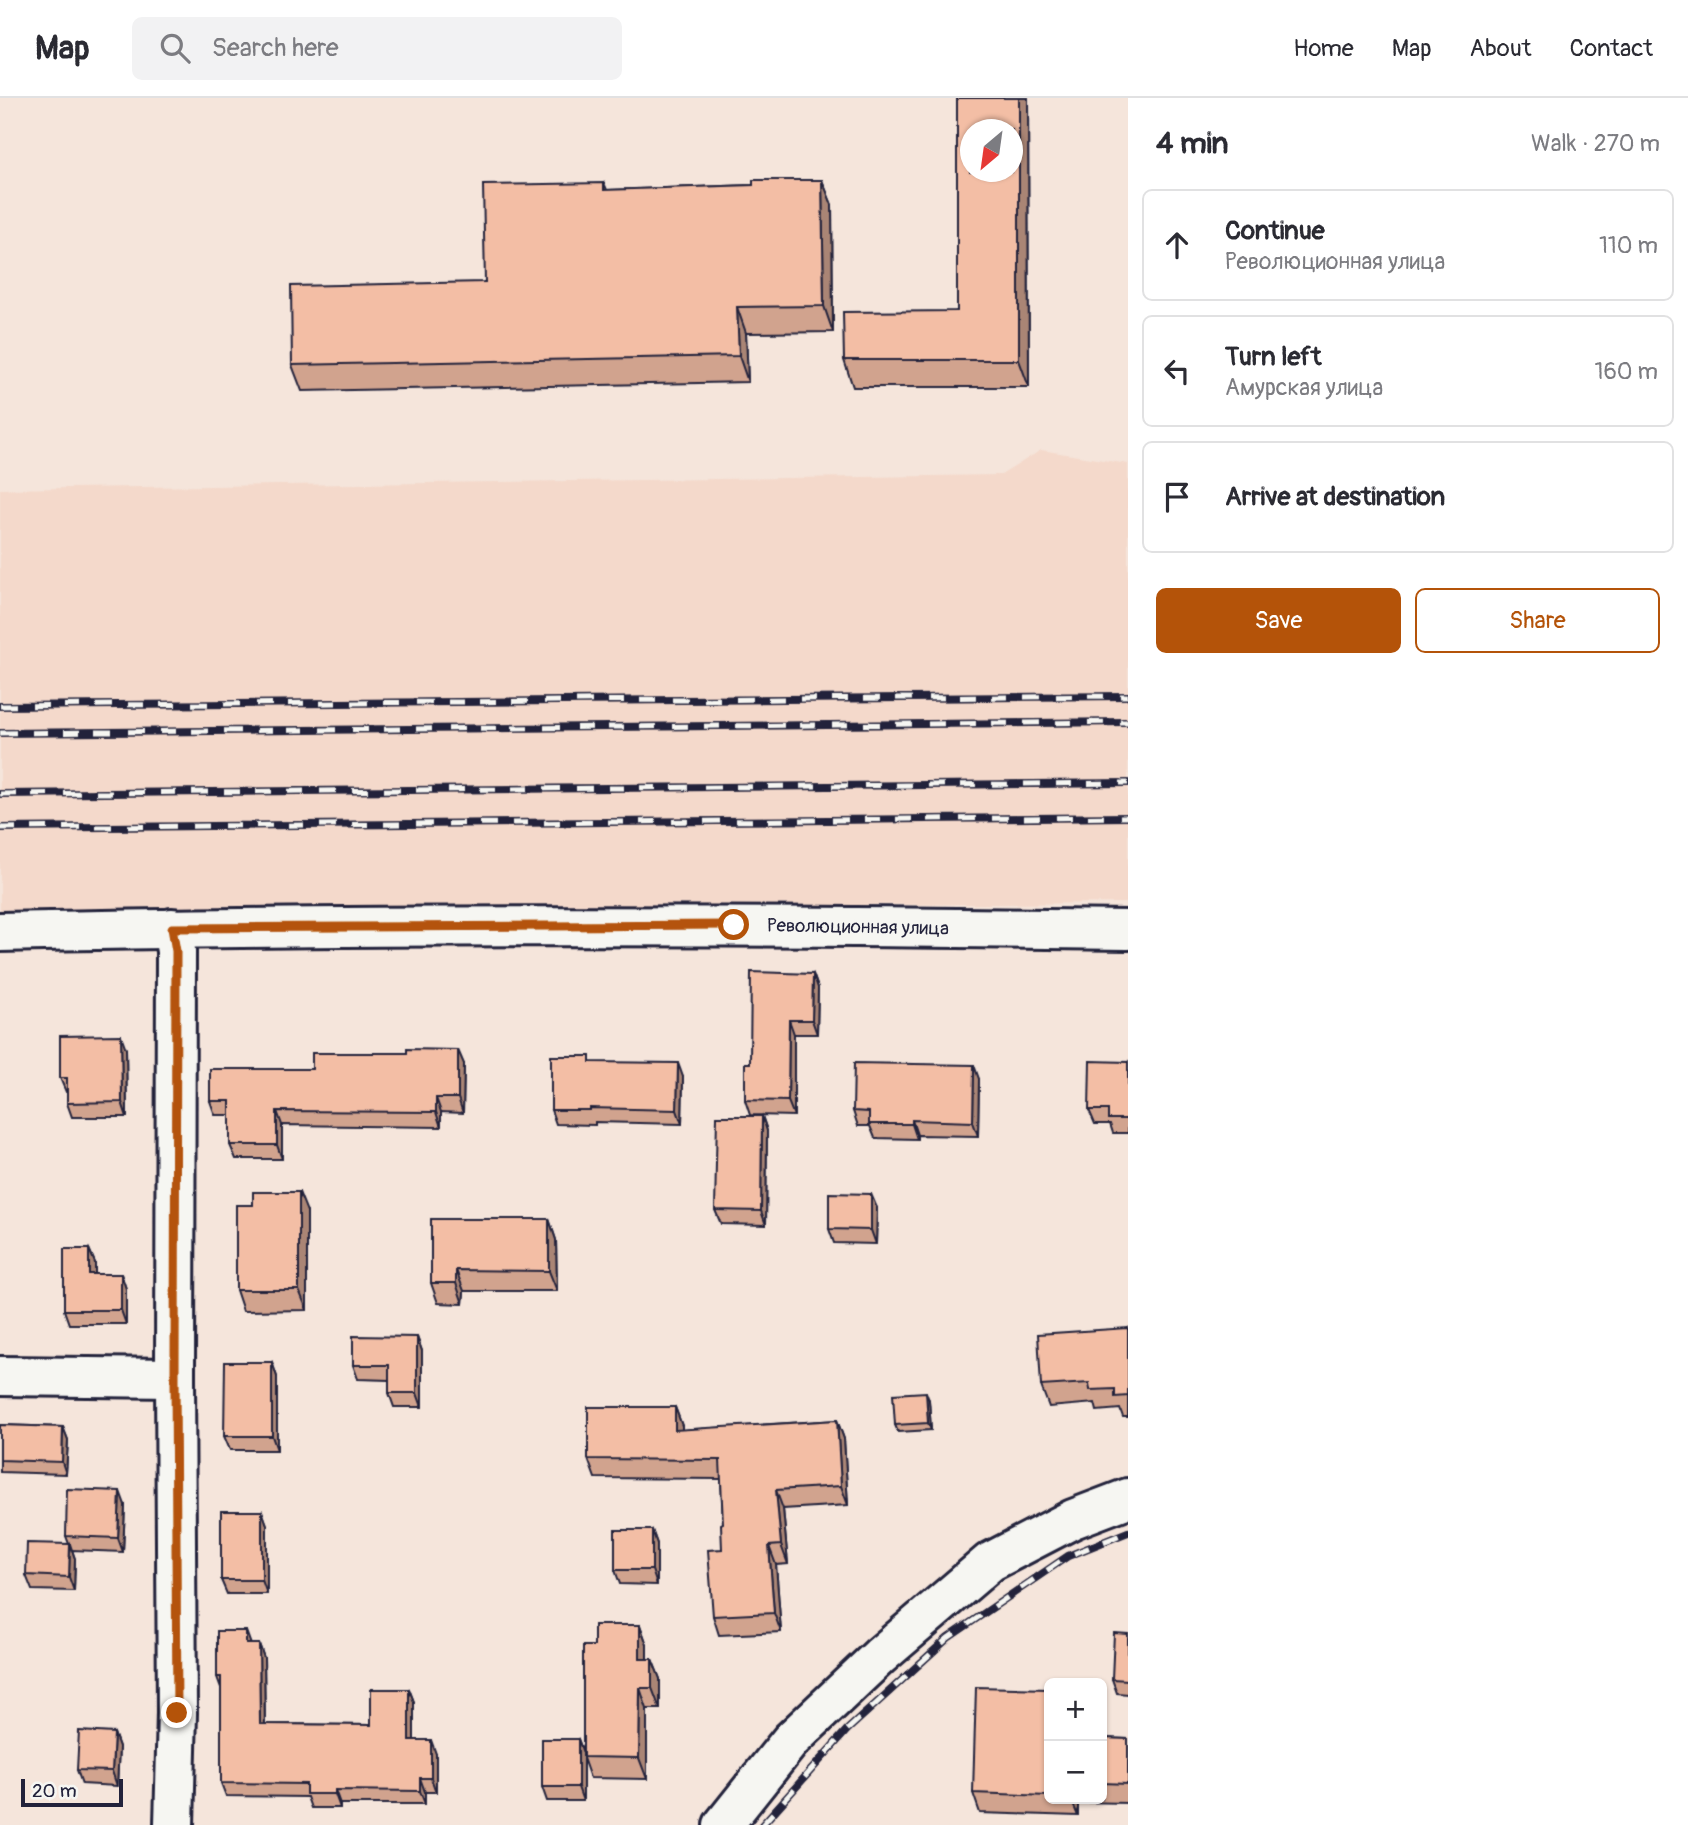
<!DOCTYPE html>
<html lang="en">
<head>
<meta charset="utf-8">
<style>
  :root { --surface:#fff; --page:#f2f2f3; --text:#2b2b33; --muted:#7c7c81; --line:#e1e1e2; --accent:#b45309 }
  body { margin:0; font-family:Pangolin,sans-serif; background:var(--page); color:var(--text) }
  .controls { position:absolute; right:21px; bottom:21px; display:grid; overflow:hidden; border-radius:10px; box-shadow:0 2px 5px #0004 }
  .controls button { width:63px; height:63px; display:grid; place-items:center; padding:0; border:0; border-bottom:2px solid var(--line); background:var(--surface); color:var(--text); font:35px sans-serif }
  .compass { position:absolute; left:960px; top:21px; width:63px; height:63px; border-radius:50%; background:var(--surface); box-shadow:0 2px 5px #0004; rotate:209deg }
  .scale { position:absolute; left:21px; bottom:18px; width:102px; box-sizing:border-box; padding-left:7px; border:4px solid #22223b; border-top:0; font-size:19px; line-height:24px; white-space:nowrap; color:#22223b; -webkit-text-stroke:5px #f6f6f2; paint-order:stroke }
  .stop { position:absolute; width:21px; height:21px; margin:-16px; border:5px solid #b45309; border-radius:50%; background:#fff }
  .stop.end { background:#b45309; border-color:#fff; box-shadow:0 2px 7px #0008 }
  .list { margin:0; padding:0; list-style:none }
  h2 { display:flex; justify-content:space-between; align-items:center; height:91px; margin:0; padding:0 28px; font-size:30px }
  h2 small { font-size:23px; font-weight:400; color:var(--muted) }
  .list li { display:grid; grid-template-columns:46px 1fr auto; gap:21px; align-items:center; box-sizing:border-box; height:112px; margin:0 14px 14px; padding:0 14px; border:2px solid var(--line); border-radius:10px }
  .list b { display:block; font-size:26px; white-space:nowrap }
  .list p { margin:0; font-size:23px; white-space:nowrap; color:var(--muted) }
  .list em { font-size:23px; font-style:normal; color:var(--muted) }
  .actions { display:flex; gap:14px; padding:21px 28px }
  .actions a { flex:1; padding:16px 0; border:2px solid var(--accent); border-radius:10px; text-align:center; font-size:24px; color:var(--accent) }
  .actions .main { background:var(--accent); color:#fff }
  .icon { flex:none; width:38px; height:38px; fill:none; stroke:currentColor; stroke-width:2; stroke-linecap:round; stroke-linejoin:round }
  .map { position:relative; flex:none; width:1128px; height:1727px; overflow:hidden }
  header { display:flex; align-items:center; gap:42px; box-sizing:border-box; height:98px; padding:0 35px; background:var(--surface); border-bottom:2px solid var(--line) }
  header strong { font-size:33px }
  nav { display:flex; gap:38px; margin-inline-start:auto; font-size:24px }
  .search { width:490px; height:63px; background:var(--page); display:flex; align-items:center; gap:18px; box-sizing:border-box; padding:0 24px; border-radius:10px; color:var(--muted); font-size:26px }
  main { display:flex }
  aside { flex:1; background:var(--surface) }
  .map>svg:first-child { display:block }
</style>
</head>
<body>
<header>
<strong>Map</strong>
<div class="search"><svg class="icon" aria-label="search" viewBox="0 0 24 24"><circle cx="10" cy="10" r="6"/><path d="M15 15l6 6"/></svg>Search here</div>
<nav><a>Home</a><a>Map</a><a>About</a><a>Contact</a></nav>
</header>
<main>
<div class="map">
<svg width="1128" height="1727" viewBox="0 0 1128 1727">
  <rect width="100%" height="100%" fill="#f5e5db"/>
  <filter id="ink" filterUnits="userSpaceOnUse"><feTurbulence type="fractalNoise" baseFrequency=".0143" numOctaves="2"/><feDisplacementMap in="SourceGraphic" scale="14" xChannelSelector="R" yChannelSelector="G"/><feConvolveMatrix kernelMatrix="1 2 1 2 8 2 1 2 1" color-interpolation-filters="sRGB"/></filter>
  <g filter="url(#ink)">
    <path fill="#f4d9cb" d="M 1041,352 L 1128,366 L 1128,805 L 0,813 L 0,391 L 1001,377 Z"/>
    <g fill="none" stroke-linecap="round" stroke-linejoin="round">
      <defs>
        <g id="minor">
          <path d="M 172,830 L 176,853 L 175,1280 L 177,1615 L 174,1727"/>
          <path d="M 0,1278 L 175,1280"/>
          <path d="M 723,1727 L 791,1642 L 880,1558 L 990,1464 L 1073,1421 L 1128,1400"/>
        </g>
        <path id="major" d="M 0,834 C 376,826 752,827 1128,832"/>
      </defs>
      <use href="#minor" stroke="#22223b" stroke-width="44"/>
      <use href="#major" stroke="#22223b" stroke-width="44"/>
      <use href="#minor" stroke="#f6f6f2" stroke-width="38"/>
      <use href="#major" stroke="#f6f6f2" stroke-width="38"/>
      <defs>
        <g id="rail">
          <path d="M 0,608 L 1128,598"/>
          <path d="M 0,635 L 1128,624"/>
          <path d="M 0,696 L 1128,685"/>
          <path d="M 0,730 L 1128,719"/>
          <path d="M 762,1727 L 847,1632 L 948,1540 L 1068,1458 L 1128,1434"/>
        </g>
      </defs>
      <use href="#rail" stroke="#22223b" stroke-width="8"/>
      <use href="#rail" stroke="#f6f6f2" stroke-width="5" stroke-dasharray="16" stroke-linecap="butt"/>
    </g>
    <g fill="#d1a38e" stroke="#22223b" stroke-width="2">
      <path d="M 957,0 L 1028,0 L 1029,289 L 853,289 L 844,262 L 957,213 Z"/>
      <path d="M 822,82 L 832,107 L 833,234 L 746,235 L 748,284 L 302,293 L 292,267 L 485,184 L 604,85 L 607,92 L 753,87 Z"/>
      <path d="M 813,876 L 818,890 L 817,936 L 794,936 L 794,1018 L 750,1017 L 745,1002 L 750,965 Z"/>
      <path d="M 126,951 L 127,1019 L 72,1019 L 67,1005 L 67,994 L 66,994 L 60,980 Z"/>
      <path d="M 1128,964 L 1128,1035 L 1113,1035 L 1110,1026 L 1095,1026 L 1089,1012 Z"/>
      <path d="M 464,966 L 463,1015 L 441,1014 L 441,1029 L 282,1027 L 282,1061 L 236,1061 L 230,1047 L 230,1017 L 215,1017 L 210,1003 L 312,971 Z"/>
      <path d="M 683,979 L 682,1026 L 595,1024 L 595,1027 L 556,1026 L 551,1012 Z"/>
      <path d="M 979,981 L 978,1038 L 917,1037 L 917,1041 L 875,1040 L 870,1028 L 858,1028 L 853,1013 Z"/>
      <path d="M 762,1018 L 767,1033 L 766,1127 L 721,1126 L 715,1112 Z"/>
      <path d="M 877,1110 L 876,1146 L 834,1145 L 829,1131 Z"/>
      <path d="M 307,1114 L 307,1212 L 243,1213 L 236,1192 Z"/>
      <path d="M 549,1121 L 556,1142 L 557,1193 L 464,1193 L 463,1206 L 438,1205 L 431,1185 Z"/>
      <path d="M 89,1151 L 95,1165 L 95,1176 L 121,1176 L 126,1191 L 126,1226 L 69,1226 L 64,1212 Z"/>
      <path d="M 1128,1230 L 1128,1319 L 1123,1319 L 1120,1311 L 1097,1313 L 1095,1305 L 1049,1309 L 1041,1288 Z"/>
      <path d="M 417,1239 L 422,1253 L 422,1309 L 394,1309 L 389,1295 L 389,1282 L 358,1281 L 353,1267 Z"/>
      <path d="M 272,1264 L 277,1279 L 277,1352 L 230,1352 L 224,1338 Z"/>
      <path d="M 929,1302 L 931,1332 L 898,1334 L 895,1327 Z"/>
      <path d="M 675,1309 L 682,1328 L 682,1332 L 837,1322 L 844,1341 L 848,1407 L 783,1411 L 788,1466 L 776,1467 L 781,1534 L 719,1537 L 713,1518 L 722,1451 L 723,1425 L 721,1381 L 595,1380 L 588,1361 Z"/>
      <path d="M 0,1327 L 63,1329 L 68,1342 L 66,1376 L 0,1374 Z"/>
      <path d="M 125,1407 L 123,1454 L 72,1452 L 75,1461 L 74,1493 L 32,1492 L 26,1477 L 69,1446 L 66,1438 Z"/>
      <path d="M 262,1413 L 267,1427 L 267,1496 L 227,1496 L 221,1482 Z"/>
      <path d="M 652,1432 L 657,1446 L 657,1487 L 620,1486 L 615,1472 Z"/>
      <path d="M 640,1527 L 647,1547 L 647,1561 L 652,1561 L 660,1581 L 660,1611 L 647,1611 L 647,1681 L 590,1680 L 583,1660 L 583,1703 L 547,1703 L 542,1689 L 578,1641 L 583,1654 L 594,1548 Z"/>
      <path d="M 1128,1536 L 1128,1596 L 1117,1595 L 1112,1581 Z"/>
      <path d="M 250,1546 L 259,1546 L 264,1560 L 265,1626 L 371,1627 L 409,1591 L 414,1604 L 414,1642 L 436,1656 L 436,1694 L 425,1694 L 425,1706 L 340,1706 L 340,1710 L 311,1710 L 307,1699 L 226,1698 L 221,1685 L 221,1590 L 217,1579 Z"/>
      <path d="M 1049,1591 L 1049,1701 L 1102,1701 L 1102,1640 L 1128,1641 L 1128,1705 L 1078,1704 L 1078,1718 L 980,1715 L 973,1695 Z"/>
      <path d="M 114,1635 L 119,1649 L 117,1688 L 82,1686 L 77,1672 Z"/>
    </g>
    <g fill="#aa8574" stroke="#22223b" stroke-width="2">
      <path d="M 1019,0 L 1028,0 L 1029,289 L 1019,262 Z"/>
      <path d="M 822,82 L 832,107 L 833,234 L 824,208 Z"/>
      <path d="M 737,209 L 746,235 L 748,284 L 739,258 Z"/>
      <path d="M 813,876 L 818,890 L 817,936 L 812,922 Z"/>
      <path d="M 789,922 L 794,936 L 794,1018 L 788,1003 Z"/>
      <path d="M 121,937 L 126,951 L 127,1019 L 122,1004 Z"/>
      <path d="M 458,952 L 464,966 L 463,1015 L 458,1000 Z"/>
      <path d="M 678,965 L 683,979 L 682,1026 L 677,1012 Z"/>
      <path d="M 974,967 L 979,981 L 978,1038 L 973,1024 Z"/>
      <path d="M 436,1000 L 441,1014 L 441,1029 L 436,1014 Z"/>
      <path d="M 277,1013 L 282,1027 L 282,1061 L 277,1047 Z"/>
      <path d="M 762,1018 L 767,1033 L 766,1127 L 761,1113 Z"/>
      <path d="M 912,1022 L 917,1037 L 917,1041 L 912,1026 Z"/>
      <path d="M 299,1094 L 307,1114 L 307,1212 L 299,1192 Z"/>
      <path d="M 871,1096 L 877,1110 L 876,1146 L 871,1132 Z"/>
      <path d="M 549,1121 L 556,1142 L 557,1193 L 549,1173 Z"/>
      <path d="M 89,1151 L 95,1165 L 95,1190 L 89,1176 Z"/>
      <path d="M 456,1172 L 464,1193 L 463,1206 L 456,1185 Z"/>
      <path d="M 121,1176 L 126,1191 L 126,1226 L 121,1212 Z"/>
      <path d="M 417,1239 L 422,1253 L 422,1309 L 417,1295 Z"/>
      <path d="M 272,1264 L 277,1279 L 277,1352 L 272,1338 Z"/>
      <path d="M 926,1294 L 929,1302 L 931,1332 L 928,1325 Z"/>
      <path d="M 675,1309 L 682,1328 L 682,1351 L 675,1332 Z"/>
      <path d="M 837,1322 L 844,1341 L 848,1407 L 841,1388 Z"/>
      <path d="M 63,1329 L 68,1342 L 66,1376 L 62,1364 Z"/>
      <path d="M 776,1392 L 783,1411 L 788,1466 L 781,1447 Z"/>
      <path d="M 120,1393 L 125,1407 L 123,1454 L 118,1440 Z"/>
      <path d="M 262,1413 L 267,1427 L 267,1496 L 262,1482 Z"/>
      <path d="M 652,1432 L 657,1446 L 657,1487 L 652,1472 Z"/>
      <path d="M 70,1446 L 75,1461 L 74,1493 L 69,1479 Z"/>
      <path d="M 769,1448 L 776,1467 L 781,1534 L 774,1515 Z"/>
      <path d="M 640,1527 L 647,1547 L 647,1582 L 640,1561 Z"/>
      <path d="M 246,1533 L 251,1547 L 246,1546 Z"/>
      <path d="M 259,1546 L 264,1560 L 265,1639 L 260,1626 Z"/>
      <path d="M 652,1561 L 660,1581 L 660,1611 L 652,1590 Z"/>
      <path d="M 640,1590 L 647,1611 L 647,1681 L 639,1660 Z"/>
      <path d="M 409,1591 L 414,1604 L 414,1655 L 409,1642 Z"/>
      <path d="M 114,1635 L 119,1649 L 117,1688 L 112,1673 Z"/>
      <path d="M 578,1641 L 583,1655 L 583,1703 L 578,1689 Z"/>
      <path d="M 431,1642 L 436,1656 L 436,1694 L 431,1680 Z"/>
      <path d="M 420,1680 L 425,1694 L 425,1706 L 420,1693 Z"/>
      <path d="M 335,1692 L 340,1706 L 340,1710 L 335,1696 Z"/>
      <path d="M 1071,1701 L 1077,1701 L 1078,1704 L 1078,1718 Z"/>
    </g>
    <g fill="#f3bea5" stroke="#22223b" stroke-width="2" fill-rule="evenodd">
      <path d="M 957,0 L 1019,0 L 1019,262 L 844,262 L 843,214 L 957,213 ZM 970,32 L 1012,32 L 1012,74 L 970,74 Z"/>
      <path d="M 753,82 L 822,82 L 824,208 L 737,209 L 739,258 L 292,267 L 291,188 L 485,184 L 483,87 L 604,85 L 604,92 L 753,87 Z"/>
      <path d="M 751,874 L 813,876 L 812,922 L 789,922 L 788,1003 L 745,1002 L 745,965 L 750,965 Z"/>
      <path d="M 121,937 L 122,1004 L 67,1005 L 67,980 L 60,980 L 60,938 Z"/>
      <path d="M 407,951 L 458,952 L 458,1000 L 436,1000 L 436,1014 L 277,1013 L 277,1047 L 230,1047 L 230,1003 L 210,1003 L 210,971 L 312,971 L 312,955 L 407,955 Z"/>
      <path d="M 551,958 L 590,958 L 590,964 L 678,965 L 677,1012 L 590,1010 L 590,1012 L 551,1012 Z"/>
      <path d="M 1090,963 L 1128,964 L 1128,1021 L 1108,1021 L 1108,1012 L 1089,1012 Z"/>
      <path d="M 854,965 L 974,967 L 973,1024 L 912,1022 L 912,1026 L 869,1026 L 869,1014 L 853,1013 Z"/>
      <path d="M 717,1018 L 762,1018 L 761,1113 L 715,1112 Z"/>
      <path d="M 253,1094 L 299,1094 L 299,1192 L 236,1192 L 236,1107 L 253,1107 Z"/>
      <path d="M 829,1095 L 871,1096 L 871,1132 L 829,1131 Z"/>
      <path d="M 431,1121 L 549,1121 L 549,1173 L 456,1172 L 456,1185 L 431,1185 Z"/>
      <path d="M 64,1151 L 89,1151 L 89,1176 L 121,1176 L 121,1212 L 64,1212 Z"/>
      <path d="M 1128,1230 L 1128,1298 L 1115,1299 L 1115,1291 L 1090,1292 L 1089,1285 L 1041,1288 L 1038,1236 Z"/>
      <path d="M 353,1238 L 417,1239 L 417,1295 L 389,1295 L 389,1267 L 353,1267 Z"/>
      <path d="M 225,1264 L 272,1264 L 272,1338 L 224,1338 Z"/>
      <path d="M 926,1294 L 928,1325 L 895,1327 L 893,1296 Z"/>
      <path d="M 588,1309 L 675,1309 L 675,1332 L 837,1322 L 841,1388 L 776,1392 L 781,1447 L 769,1448 L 774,1515 L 713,1518 L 708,1452 L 722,1451 L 721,1426 L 723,1425 L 720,1362 L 588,1361 Z"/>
      <path d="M 0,1327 L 63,1329 L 62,1364 L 0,1362 Z"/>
      <path d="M 67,1391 L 120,1393 L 118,1440 L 66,1438 Z"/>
      <rect x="221" y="1413" width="41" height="69"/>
      <rect x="615" y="1432" width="37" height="40"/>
      <path d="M 27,1445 L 70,1446 L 69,1479 L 26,1477 Z"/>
      <path d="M 594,1527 L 640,1527 L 640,1561 L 652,1561 L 652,1590 L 640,1590 L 639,1660 L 583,1659 L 583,1548 L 594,1548 Z"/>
      <path d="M 217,1533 L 246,1533 L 246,1546 L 259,1546 L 260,1626 L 371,1627 L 371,1591 L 409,1591 L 409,1642 L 431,1642 L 431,1680 L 420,1680 L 420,1693 L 335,1692 L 335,1696 L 306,1696 L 306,1686 L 221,1685 L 221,1579 L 217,1579 Z"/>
      <path d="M 1114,1535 L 1128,1536 L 1128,1582 L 1112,1581 Z"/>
      <path d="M 976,1589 L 1049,1591 L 1049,1698 L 973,1695 Z"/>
      <path d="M 79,1633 L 114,1635 L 112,1673 L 77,1672 Z"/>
      <path d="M 1102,1640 L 1128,1641 L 1128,1686 L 1102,1685 Z"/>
      <rect x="542" y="1641" width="36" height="48"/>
    </g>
  </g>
  <g fill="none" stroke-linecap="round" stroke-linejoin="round" filter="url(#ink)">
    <path stroke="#b45309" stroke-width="9" d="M 177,1615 L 175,1280 L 176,853 L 172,830 L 734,827"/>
  </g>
  <g text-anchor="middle" stroke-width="7" stroke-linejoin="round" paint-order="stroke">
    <g font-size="19" fill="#22223b" stroke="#f6f6f2">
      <text transform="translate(858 828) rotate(1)" y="7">Революционная улица</text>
    </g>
  </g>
</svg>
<div class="controls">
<button>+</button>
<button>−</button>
</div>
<svg class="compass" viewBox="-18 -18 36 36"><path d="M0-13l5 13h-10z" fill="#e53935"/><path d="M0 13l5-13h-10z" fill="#7c7c81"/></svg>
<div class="scale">20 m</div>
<div class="stop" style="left:734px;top:827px"></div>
<div class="stop end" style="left:177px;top:1615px"></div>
</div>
<aside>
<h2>4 min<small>Walk · 270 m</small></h2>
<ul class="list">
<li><svg class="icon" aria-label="ahead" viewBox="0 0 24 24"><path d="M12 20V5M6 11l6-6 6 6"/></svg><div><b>Continue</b><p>Революционная улица</p></div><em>110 m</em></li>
<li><svg class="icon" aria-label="left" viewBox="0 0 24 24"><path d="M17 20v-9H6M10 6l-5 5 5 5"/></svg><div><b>Turn left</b><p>Амурская улица</p></div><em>160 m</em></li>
<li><svg class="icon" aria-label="arrive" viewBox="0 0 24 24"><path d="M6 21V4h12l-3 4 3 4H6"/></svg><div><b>Arrive at destination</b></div></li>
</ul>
<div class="actions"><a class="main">Save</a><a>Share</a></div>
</aside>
</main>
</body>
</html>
